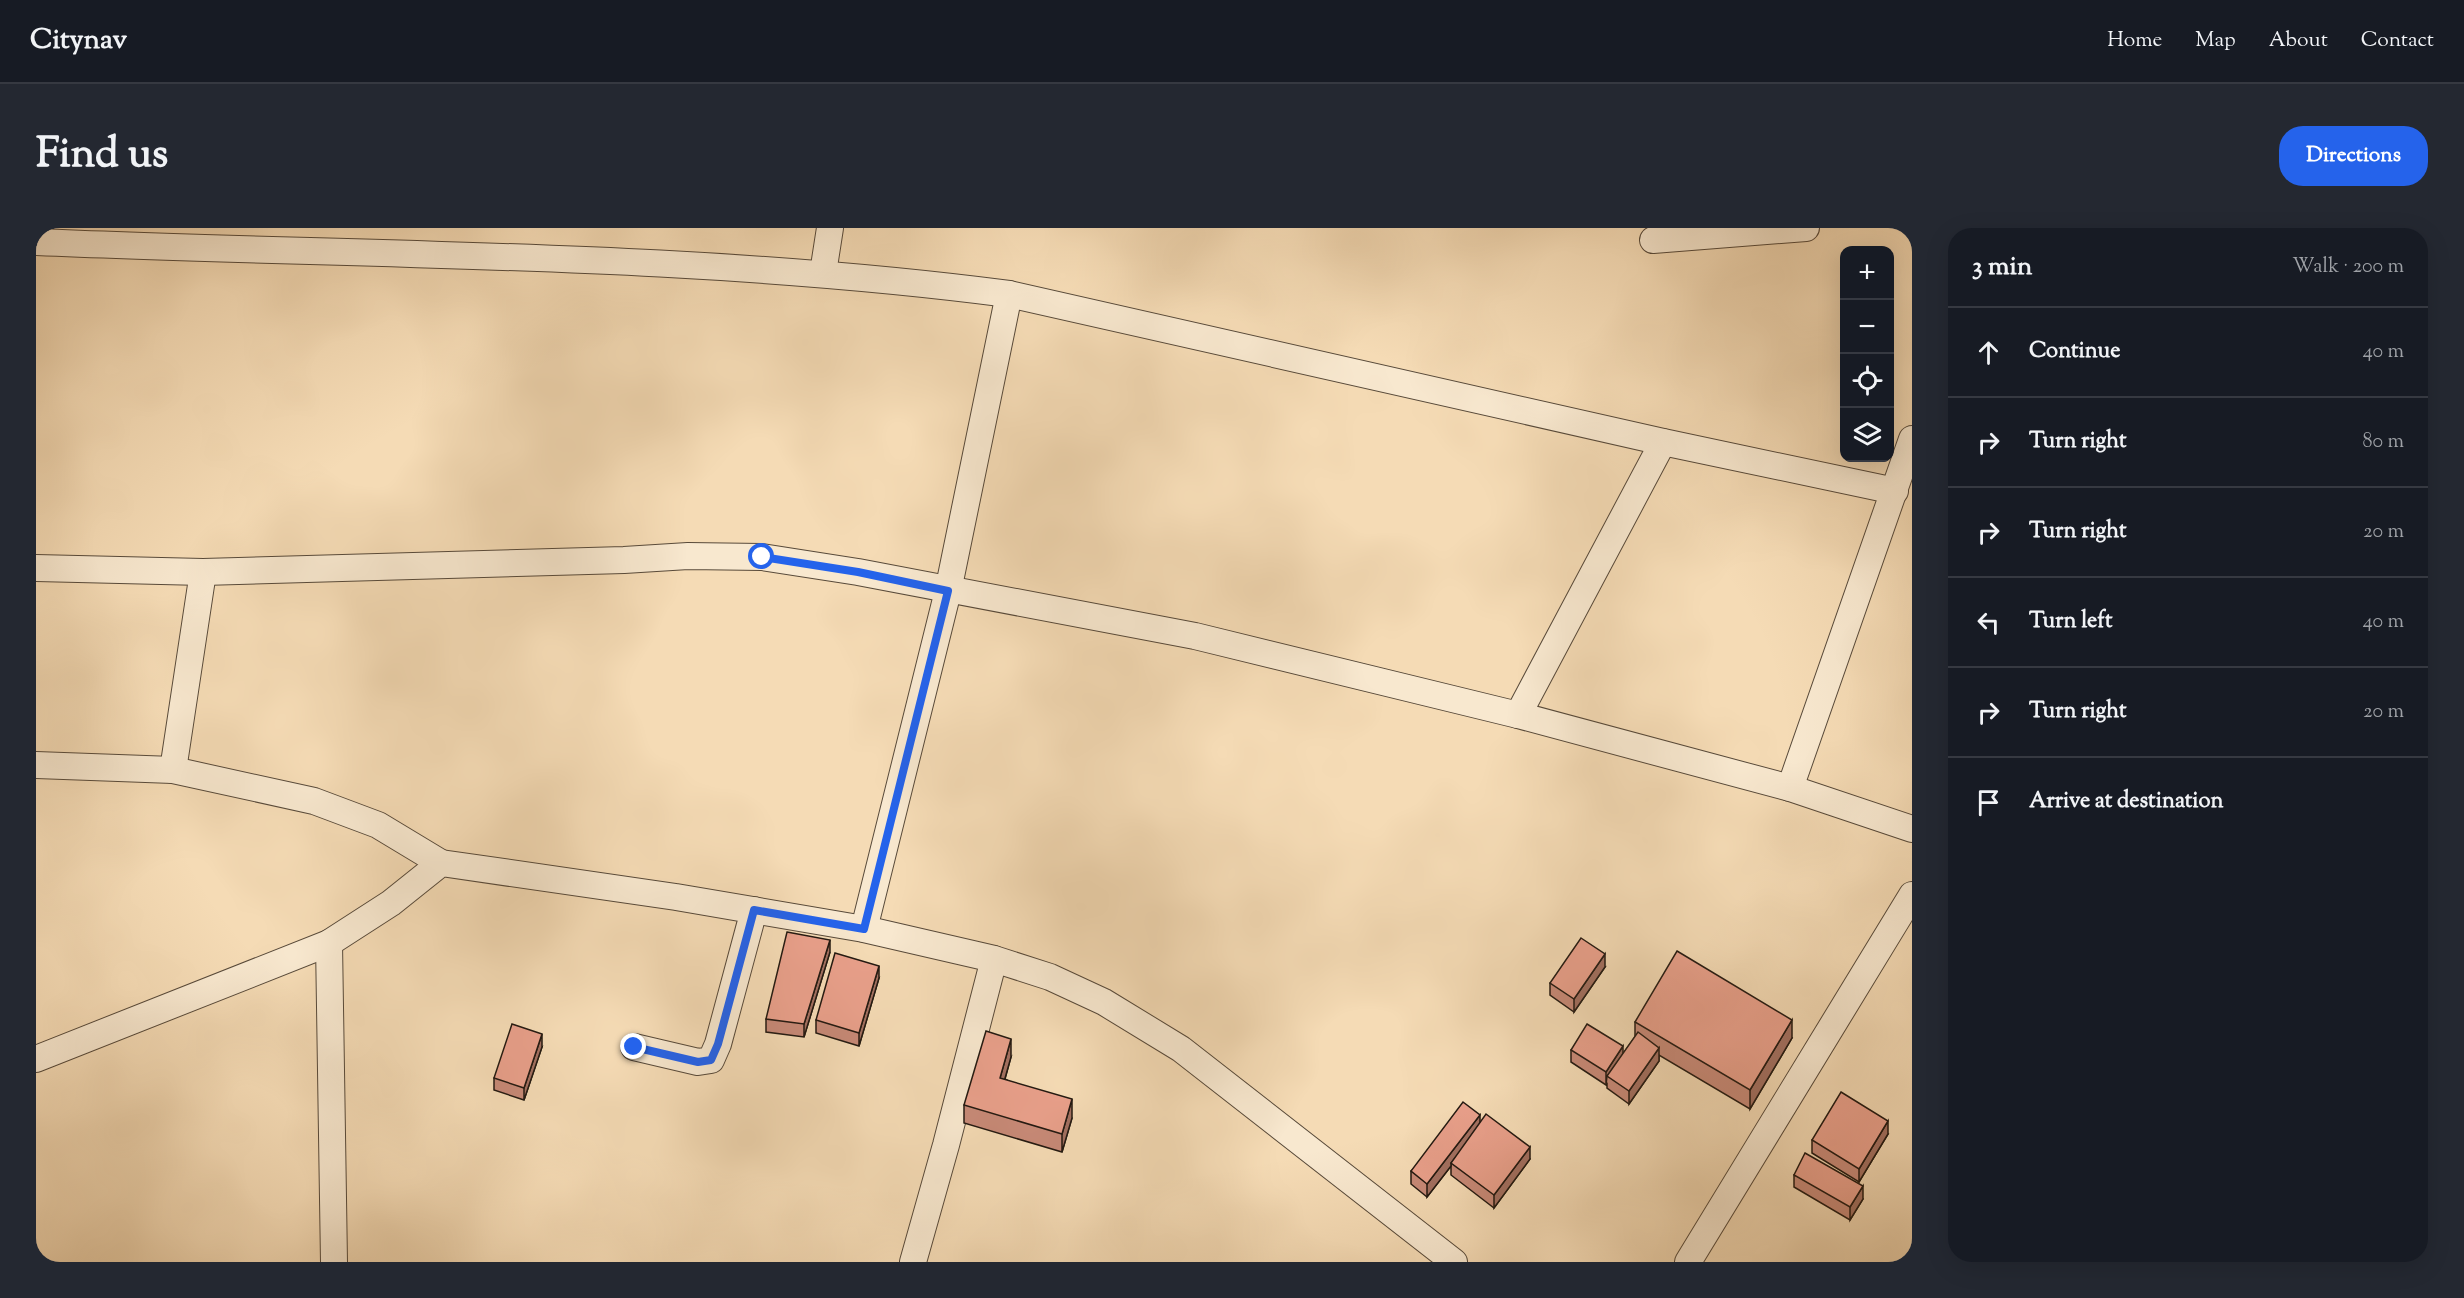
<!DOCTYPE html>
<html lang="en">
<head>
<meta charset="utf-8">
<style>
  :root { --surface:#171b24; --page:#242831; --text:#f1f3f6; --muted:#9ea1a6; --line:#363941; --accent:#2563eb }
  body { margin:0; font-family:"Sorts Mill Goudy",serif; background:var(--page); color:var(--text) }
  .controls { position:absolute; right:18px; top:18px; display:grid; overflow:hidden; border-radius:12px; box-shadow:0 6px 24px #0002 }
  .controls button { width:54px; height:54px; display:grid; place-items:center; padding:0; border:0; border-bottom:2px solid var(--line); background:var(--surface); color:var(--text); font:30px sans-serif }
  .stop { position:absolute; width:18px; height:18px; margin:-14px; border:4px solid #2563eb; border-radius:50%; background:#fff }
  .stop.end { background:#2563eb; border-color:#fff; box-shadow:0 2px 6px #0008 }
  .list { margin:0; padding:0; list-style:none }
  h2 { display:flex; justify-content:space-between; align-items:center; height:78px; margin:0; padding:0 24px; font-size:26px }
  h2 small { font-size:20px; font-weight:400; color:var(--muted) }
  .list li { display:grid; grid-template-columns:39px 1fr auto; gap:18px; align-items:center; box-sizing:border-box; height:90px; padding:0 24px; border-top:2px solid var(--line) }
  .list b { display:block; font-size:22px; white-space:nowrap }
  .list em { font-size:20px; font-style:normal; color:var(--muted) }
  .icon { flex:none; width:33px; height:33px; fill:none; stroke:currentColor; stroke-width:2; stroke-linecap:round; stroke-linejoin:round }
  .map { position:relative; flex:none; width:1876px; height:1034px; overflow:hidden; border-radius:24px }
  header { display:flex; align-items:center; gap:36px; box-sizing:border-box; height:84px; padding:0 30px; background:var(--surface); border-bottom:2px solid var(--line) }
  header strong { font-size:28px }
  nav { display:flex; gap:33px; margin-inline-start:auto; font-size:21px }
  .intro { display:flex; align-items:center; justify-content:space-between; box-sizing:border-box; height:144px; padding:0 36px }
  h1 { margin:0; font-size:42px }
  .button { padding:15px 27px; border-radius:24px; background:var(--accent); color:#fff; font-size:21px; font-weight:700 }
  main { display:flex; gap:36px; padding:0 36px }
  aside { flex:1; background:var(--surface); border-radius:24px; box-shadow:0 6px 24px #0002 }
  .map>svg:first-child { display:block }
</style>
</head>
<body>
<header>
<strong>Citynav</strong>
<nav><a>Home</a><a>Map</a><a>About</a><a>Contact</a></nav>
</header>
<div class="intro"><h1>Find us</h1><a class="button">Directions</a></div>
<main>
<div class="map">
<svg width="1876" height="1034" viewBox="0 0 1876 1034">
  <rect width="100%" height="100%" fill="#f5dbb5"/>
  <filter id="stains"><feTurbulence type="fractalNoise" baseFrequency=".00333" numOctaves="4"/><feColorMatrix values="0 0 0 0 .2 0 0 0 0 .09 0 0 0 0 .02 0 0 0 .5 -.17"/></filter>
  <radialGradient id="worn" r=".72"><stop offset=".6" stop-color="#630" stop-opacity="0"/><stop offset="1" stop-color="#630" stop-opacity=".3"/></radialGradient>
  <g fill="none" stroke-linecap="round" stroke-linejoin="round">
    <defs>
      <g id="minor">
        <path d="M 1617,12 L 1770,0"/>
        <path d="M 0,14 C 324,28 650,24 973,66 L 1627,214 L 1859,263"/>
        <path d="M 787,45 L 794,0"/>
        <path d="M 0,340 L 167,344 L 588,332 L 652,328 L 726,329 L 822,344 L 1159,408 L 1482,487 L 1754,560 L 1876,601"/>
        <path d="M 1482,487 L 1627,214"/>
        <path d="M 0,537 L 137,542 L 278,573 L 342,597 L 405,635"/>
        <path d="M 137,542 L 167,344"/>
        <path d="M 1754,560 L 1876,211"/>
        <path d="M 828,701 L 912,363 L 973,66"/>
        <path d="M 293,715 L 298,1034"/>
        <path d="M 598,819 L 662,834 L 675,832 L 682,816 L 718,682"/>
        <path d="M 0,831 L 293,715 L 355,675 L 405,635 L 640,669 L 828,701 L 958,731 L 1014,749 L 1068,774 L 1145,821 L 1418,1034"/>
        <path d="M 877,1034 L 910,917 L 958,731"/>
        <path d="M 1652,1034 L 1876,667"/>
      </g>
    </defs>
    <use href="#minor" stroke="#584a3a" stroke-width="28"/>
    <use href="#minor" stroke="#f8e8cf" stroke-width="26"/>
  </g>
  <g fill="#c88a78" stroke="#231911" stroke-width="1.5">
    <path d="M 794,724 L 768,809 L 730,804 L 730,791 Z"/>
    <path d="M 1569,739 L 1538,784 L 1514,767 L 1514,755 Z"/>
    <path d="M 843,750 L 823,818 L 780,805 L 780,792 Z"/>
    <path d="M 1599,794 L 1756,810 L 1714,881 L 1623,827 L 1623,833 L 1593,876 L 1571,860 L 1571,856 L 1570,857 L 1535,834 L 1535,822 L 1587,826 L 1599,809 Z"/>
    <path d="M 506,819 L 488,872 L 458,862 L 458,850 Z"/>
    <path d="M 975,829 L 969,851 L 1036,890 L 1026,924 L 928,895 L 928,877 Z"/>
    <path d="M 1444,894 L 1494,931 L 1458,980 L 1415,947 L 1415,938 L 1391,969 L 1375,956 L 1375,943 Z"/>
    <path d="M 1852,906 L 1823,954 L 1776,925 L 1776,912 Z"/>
    <path d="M 1758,947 L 1827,971 L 1814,992 L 1758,959 Z"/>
  </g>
  <g fill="#a37061" stroke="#231911" stroke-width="1.5">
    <path d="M 794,712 L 794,724 L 768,809 L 768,796 Z"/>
    <path d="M 1569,726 L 1569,739 L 1538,784 L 1538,771 Z"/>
    <path d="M 843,738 L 843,750 L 823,818 L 823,805 Z"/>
    <path d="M 1756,792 L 1756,810 L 1714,881 L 1714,862 Z"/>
    <path d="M 506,806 L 506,819 L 488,872 L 488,860 Z"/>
    <path d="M 975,811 L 975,829 L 964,868 L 964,850 Z"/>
    <path d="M 1587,818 L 1587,831 L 1571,848 L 1570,857 L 1570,844 Z"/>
    <path d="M 1623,820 L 1623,833 L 1593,876 L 1593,863 Z"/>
    <path d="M 1036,871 L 1036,890 L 1026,924 L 1026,906 Z"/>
    <path d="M 1444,887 L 1444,900 L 1415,935 L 1415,938 L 1391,969 L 1391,956 Z"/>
    <path d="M 1852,893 L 1852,906 L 1823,954 L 1823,941 Z"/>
    <path d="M 1494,919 L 1494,931 L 1458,980 L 1458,967 Z"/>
    <path d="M 1827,958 L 1827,971 L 1814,992 L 1814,979 Z"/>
  </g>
  <g fill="#e9a08b" stroke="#231911" stroke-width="1.5">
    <path d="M 751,704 L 794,712 L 768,796 L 730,791 Z"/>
    <path d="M 1545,710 L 1569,726 L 1538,771 L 1514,755 Z"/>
    <path d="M 1641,723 L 1756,792 L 1714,862 L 1599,794 Z"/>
    <path d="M 799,725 L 843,738 L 823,805 L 780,792 Z"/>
    <path d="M 476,796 L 506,806 L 488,860 L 458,850 Z"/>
    <path d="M 1551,796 L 1587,818 L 1570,844 L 1535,822 Z"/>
    <path d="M 950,803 L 975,811 L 964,850 L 1036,871 L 1026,906 L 928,877 Z"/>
    <path d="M 1602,804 L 1623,820 L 1593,863 L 1571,848 Z"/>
    <path d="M 1805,864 L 1852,893 L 1823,941 L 1776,912 Z"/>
    <path d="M 1427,874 L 1444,887 L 1391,956 L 1375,943 Z"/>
    <path d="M 1450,886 L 1494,919 L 1458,967 L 1415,935 Z"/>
    <path d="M 1769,925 L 1827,958 L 1814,979 L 1758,947 Z"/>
  </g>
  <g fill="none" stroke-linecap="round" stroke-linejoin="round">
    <path stroke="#2563eb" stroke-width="8" d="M 598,819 L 662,834 L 675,832 L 682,816 L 718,682 L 828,701 L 912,363 L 822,344 L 726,329"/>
  </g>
  <rect width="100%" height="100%" filter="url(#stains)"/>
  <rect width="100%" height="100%" fill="url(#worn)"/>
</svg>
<div class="controls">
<button>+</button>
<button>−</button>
<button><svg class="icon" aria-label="locate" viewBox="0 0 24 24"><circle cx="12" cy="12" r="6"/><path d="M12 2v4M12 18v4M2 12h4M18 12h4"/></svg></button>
<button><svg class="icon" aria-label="layers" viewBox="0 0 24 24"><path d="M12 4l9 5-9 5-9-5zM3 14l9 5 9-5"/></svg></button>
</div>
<div class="stop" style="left:726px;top:329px"></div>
<div class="stop end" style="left:598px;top:819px"></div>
</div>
<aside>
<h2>3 min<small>Walk · 200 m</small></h2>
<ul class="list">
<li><svg class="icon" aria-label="ahead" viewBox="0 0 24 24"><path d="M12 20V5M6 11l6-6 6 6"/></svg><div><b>Continue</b></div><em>40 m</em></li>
<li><svg class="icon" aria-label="right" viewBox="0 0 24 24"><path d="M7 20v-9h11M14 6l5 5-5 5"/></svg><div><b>Turn right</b></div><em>80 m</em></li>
<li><svg class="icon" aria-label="right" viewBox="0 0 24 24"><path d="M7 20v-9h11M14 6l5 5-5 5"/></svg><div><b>Turn right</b></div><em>20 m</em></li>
<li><svg class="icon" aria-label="left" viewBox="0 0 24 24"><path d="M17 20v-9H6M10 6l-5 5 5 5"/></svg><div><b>Turn left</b></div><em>40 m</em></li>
<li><svg class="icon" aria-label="right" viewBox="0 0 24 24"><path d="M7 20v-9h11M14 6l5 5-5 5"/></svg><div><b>Turn right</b></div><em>20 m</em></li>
<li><svg class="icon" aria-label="arrive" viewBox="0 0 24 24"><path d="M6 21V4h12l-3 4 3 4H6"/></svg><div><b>Arrive at destination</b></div></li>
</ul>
</aside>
</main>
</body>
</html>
